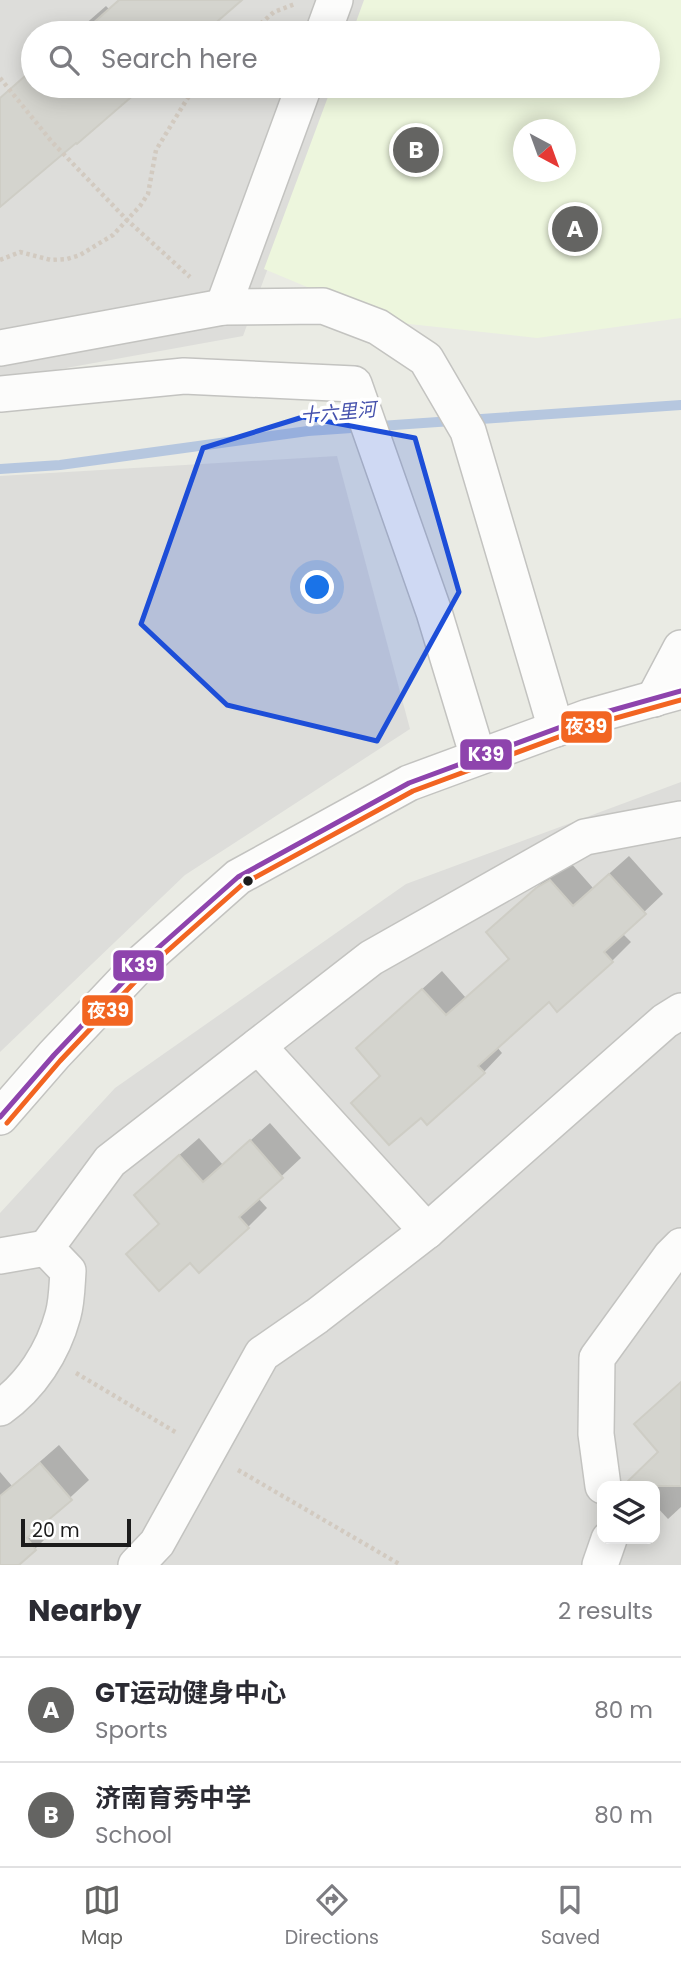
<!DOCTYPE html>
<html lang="en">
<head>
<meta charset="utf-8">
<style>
  :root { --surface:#fff; --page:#f2f2f3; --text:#2b2b33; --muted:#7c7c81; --line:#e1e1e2; --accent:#646462 }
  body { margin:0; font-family:Poppins,"Noto Sans SC",sans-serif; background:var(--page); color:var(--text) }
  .controls { position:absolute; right:21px; bottom:21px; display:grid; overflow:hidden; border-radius:14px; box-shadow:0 4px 18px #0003 }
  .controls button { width:63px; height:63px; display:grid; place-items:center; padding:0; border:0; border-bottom:2px solid var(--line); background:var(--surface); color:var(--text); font:35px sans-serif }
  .compass { position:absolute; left:513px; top:119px; width:63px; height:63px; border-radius:50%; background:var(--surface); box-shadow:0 4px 18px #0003; rotate:139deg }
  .scale { position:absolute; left:21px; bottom:18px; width:110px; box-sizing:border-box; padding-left:7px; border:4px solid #1c1c1c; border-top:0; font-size:19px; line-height:24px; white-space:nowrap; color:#1c1c1c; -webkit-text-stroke:5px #fff; paint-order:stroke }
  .you { position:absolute; left:318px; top:588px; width:24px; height:24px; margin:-18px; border:5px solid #fff; border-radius:50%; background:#1a73e8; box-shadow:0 0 0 10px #1a73e833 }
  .badge { display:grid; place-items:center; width:46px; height:46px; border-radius:50%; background:var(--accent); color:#fff; font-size:23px; font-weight:700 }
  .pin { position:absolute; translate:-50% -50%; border:4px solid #fff; box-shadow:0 2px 7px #0006 }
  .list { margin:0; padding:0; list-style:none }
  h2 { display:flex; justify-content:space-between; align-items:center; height:91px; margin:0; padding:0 28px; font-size:30px }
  h2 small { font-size:23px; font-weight:400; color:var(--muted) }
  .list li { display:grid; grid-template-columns:46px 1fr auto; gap:21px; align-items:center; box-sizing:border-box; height:105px; padding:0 28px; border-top:2px solid var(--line) }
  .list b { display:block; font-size:26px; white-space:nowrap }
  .list p { margin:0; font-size:23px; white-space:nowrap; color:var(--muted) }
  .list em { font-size:23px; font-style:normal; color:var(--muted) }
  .icon { flex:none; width:38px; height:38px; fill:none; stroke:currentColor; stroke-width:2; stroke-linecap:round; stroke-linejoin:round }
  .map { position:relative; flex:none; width:681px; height:1565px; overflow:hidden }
  .search { position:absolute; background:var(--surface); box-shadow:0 4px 18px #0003; left:21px; right:21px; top:21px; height:77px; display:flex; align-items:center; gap:18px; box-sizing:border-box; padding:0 24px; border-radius:38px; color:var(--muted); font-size:26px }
  .sheet { height:301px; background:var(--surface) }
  nav { display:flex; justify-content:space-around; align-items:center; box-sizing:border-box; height:98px; border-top:2px solid var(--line); background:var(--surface); font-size:19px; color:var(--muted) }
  nav a { display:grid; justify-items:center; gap:4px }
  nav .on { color:var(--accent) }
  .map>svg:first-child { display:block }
</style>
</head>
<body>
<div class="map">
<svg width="681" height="1565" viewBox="0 0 681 1565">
  <rect width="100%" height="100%" fill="#eaebe4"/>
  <g fill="#ddddda" fill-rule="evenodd">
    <path d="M 0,0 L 366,0 L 354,33 L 33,33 L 33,86 L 335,86 L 243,336 L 0,380 Z"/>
    <path d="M 337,456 L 410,729 L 185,875 L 0,1052 L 0,476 Z"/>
    <path d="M 681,782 L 681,1565 L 0,1565 L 0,1213 L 115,1088 L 406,884 ZM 602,1486 L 655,1486 L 655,1539 L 602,1539 Z"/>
  </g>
  <path fill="#edf6dd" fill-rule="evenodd" d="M 364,0 L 681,0 L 681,318 L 537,338 L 391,322 L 264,269 L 332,86 L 648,86 L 648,33 L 352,33 ZM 524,130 L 566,130 L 566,172 L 524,172 Z"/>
  <g fill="#0003">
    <path d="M 119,0 L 239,0 L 201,33 L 75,33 L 106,6 L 109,9 Z"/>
    <path d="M 33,70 L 33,86 L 141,86 L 0,204 L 0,108 Z"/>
    <path d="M 629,856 L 663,894 L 622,933 L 631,942 L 612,961 L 550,1000 L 497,1047 L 502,1053 L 484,1072 L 421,1115 L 382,1075 L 377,1030 L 442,971 L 466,998 L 510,958 L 507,914 L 557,869 L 570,862 L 593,888 Z"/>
    <path d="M 270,1123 L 301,1158 L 258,1198 L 267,1208 L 248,1227 L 161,1223 L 155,1176 L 199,1138 L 223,1165 Z"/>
    <path d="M 681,1382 L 681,1507 L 668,1519 L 655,1505 L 655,1486 L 638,1486 L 631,1479 L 660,1451 L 636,1424 Z"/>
    <path d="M 59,1445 L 89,1480 L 46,1520 L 54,1530 L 35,1549 L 0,1565 L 0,1472 L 12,1486 Z"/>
  </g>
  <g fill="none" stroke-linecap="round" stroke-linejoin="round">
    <path stroke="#b6c7df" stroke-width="10" d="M 0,469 L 60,465 L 308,431 L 681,405"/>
  </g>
  <g fill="#d4d4ce" stroke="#cecdc5" stroke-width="2">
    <path d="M 119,0 L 242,0 L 204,33 L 75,33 L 88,22 L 91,25 Z"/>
    <path d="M 33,69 L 33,86 L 144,86 L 77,144 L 76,143 L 0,207 L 0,98 Z"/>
    <path d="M 609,874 L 646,914 L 604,952 L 613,962 L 557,1012 L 549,1002 L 478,1066 L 485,1073 L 427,1125 L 421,1118 L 389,1145 L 351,1103 L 380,1076 L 356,1048 L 422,989 L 446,1015 L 509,959 L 486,932 L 536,888 L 550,880 L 573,906 Z"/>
    <path d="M 250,1140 L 283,1178 L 239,1217 L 249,1228 L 199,1273 L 190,1263 L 159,1291 L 126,1254 L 159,1224 L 134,1195 L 179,1155 L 203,1182 Z"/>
    <path d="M 681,1382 L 681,1486 L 623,1486 L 658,1452 L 634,1424 Z"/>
    <path d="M 40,1463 L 72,1500 L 27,1538 L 36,1550 L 19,1565 L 0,1565 L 0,1496 Z"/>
  </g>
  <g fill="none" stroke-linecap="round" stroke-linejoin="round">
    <defs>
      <g id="minor">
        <path d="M 323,33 L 335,0"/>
        <path d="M 304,86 L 223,307 L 323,306 L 378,327 L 426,359 L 468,431 L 556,729"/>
        <path d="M 0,348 L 223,307"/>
        <path d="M 0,394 L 184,376 L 354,384 L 434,612 L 478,757"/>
        <path d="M 654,699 L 681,648"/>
        <path d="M 258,1046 L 427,1231"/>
        <path d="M 0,1117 L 54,1055 L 141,963 L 238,877 L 409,783 L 588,717 L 681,691"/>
        <path d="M 0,1256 L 46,1248"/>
        <path d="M 0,1408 C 31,1386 53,1352 63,1315 C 67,1301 67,1285 68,1271 L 46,1248 L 110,1161 L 371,958 L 585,837 L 681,819"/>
        <path d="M 603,1486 L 596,1434 L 597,1358 L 671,1256 L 681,1246"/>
        <path d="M 136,1565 L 157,1543 L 262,1354 L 317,1316 L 427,1231 L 665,1021 L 681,1011"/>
        <path d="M 600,1565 L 609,1539"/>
      </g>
    </defs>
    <use href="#minor" stroke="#c3c3c0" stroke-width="38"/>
    <g stroke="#d2cac0" stroke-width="4.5" stroke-dasharray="3.5 3.5" stroke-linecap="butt">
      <path d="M 250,33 L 274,12 L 295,4"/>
      <path d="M 0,78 L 52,142 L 127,220 L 190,277"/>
      <path d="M 0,260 L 20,252 L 51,260 L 67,259 L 80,255 L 113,235 L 140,206 L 148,194 L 156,150 L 195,86"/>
      <path d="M 76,1373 L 177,1433"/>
      <path d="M 238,1470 L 401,1565"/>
    </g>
    <use href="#minor" stroke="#fcfcfb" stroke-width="35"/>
    <defs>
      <path id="bus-1" d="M 0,1117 L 54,1055 L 141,963 L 238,877 L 409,783 L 588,717 L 681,691"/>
      <path id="bus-2" d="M 7,1123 L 60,1061 L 147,969 L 243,884 L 413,791 L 591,725 L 681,700"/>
    </defs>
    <use href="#bus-1" stroke="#fff" stroke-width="10"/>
    <use href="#bus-2" stroke="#fff" stroke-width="10"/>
    <use href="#bus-1" stroke="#8e44ad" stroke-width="5"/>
    <use href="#bus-2" stroke="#f26522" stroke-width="5"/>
  </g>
  <path fill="#1d4ed8" fill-opacity="0.2" stroke="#1d4ed8" stroke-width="5" stroke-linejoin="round" d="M 303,417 L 415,438 L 459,592 L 377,741 L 227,705 L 141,624 L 203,448 Z"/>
  <circle fill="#1c1c1c" stroke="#fff" stroke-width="2.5" cx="248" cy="881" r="6"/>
  <g text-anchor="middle" stroke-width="7" stroke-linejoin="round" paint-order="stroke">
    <g font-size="19" font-style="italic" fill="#4652ad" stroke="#fff">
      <text transform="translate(338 412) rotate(-5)" y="7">十六里河</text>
    </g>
  </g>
  <g stroke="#fff" stroke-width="2.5">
    <rect x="560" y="710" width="53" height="34" rx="7" fill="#f26522"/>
    <rect x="459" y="738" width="54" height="33" rx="7" fill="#8e44ad"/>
    <rect x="112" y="949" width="53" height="33" rx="7" fill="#8e44ad"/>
    <rect x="81" y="994" width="53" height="33" rx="7" fill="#f26522"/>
  </g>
  <g font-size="19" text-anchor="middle" font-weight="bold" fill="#fff">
    <text x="586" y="733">夜39</text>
    <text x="486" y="761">K39</text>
    <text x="139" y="972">K39</text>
    <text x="108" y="1017">夜39</text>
  </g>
</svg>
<div class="controls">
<button><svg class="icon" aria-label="layers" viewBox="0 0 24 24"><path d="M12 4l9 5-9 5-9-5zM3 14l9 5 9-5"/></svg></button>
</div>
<svg class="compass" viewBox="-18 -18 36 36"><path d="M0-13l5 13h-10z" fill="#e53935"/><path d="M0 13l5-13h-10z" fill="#7c7c81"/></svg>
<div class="scale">20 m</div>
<div class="you"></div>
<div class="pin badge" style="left:575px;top:229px">A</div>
<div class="pin badge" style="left:416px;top:150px">B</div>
<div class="search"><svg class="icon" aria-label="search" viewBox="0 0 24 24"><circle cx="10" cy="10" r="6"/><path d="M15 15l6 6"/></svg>Search here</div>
</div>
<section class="sheet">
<h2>Nearby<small>2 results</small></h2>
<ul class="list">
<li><span class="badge">A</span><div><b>GT运动健身中心</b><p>Sports</p></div><em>80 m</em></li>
<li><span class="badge">B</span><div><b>济南育秀中学</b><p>School</p></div><em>80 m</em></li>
</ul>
</section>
<nav>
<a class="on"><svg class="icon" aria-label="map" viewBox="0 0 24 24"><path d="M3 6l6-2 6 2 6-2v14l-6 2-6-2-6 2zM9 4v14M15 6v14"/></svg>Map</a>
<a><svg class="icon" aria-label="directions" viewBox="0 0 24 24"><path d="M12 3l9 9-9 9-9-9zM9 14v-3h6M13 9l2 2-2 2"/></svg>Directions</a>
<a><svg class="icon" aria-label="saved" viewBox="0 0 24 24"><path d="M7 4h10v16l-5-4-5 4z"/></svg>Saved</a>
</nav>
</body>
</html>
